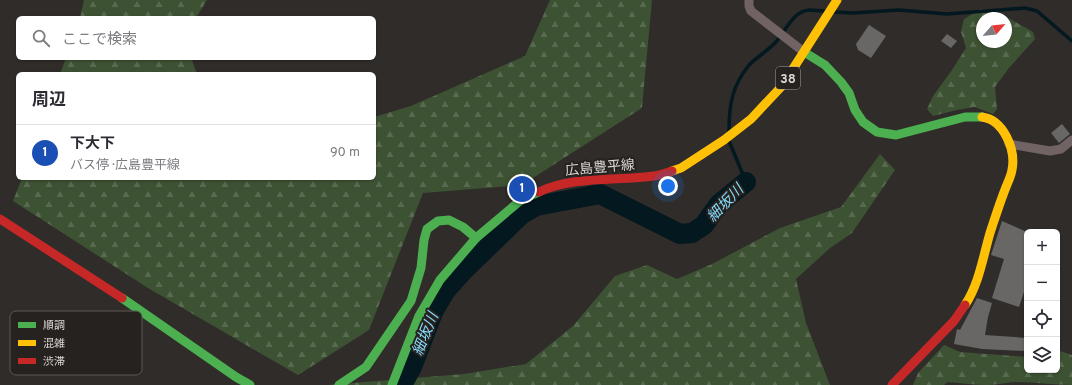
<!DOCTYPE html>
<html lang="ja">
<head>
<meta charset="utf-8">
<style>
  :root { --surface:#fff; --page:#f2f2f3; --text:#2b2b33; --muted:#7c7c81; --line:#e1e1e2; --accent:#5f5d60 }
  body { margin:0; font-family:Overpass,"Noto Sans JP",sans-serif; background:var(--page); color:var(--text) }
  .controls { position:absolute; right:12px; bottom:12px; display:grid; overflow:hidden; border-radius:6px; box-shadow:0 1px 3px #0004 }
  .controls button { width:36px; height:36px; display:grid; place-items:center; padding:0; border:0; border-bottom:1px solid var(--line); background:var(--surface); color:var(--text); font:20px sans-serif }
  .compass { position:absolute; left:976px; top:12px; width:36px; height:36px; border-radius:50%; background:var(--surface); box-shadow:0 1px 3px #0004; rotate:62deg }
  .you { position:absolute; left:668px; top:186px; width:14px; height:14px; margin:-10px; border:3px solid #fff; border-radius:50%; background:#1a73e8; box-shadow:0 0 0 6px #1a73e833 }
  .badge { display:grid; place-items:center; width:26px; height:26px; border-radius:50%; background:var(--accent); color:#fff; font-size:13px; font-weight:700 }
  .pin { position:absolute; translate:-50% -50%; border:2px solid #fff; box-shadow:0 1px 4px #0006 }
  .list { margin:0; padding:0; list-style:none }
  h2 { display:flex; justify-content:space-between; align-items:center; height:52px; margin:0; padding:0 16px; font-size:17px }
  h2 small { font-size:13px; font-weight:400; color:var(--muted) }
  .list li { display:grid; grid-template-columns:26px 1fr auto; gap:12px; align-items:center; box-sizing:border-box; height:56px; padding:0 16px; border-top:1px solid var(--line) }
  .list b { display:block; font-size:15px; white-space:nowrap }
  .list p { margin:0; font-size:13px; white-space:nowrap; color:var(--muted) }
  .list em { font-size:13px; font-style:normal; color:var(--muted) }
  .icon { flex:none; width:22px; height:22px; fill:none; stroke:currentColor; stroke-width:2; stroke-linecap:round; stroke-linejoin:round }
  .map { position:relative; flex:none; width:1072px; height:385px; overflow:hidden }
  .search { position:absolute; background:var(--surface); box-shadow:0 1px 3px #0004; left:16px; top:16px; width:360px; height:44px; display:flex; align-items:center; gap:10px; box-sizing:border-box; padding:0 14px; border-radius:6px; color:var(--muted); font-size:15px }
  .panel { position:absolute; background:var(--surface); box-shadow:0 1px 3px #0004; left:16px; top:72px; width:360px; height:108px; border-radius:6px }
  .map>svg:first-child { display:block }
</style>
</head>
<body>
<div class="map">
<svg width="1072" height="385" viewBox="0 0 1072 385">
  <defs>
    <pattern id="forest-firs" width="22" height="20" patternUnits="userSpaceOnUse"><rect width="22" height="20" fill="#3d5233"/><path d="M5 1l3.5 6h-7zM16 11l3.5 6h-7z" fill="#586a50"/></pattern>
  </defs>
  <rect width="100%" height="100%" fill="#2f2c2a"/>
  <g fill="url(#forest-firs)" fill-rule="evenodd">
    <path d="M 84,0 L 207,0 L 196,18 L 80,18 Z"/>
    <path d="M 550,0 L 652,0 L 642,108 L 522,185 L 423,193 L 369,330 L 298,375 L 148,288 L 13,201 L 22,178 L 374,178 L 374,117 L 411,106 L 525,56 Z"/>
    <path d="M 981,9 L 1005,16 L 1033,32 L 1035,39 L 1008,69 L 995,87 L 997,109 L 993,114 L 975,107 L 957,110 L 933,116 L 927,109 L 933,96 L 952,70 L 966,48 L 961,32 L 964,19 ZM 982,18 L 1006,18 L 1006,42 L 982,42 Z"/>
    <path d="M 66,58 L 191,58 L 197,74 L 60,74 Z"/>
    <path d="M 880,154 L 895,170 L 852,233 L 830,248 L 796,279 L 806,323 L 830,385 L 328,385 L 464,374 L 526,364 L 573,326 L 615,276 L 647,265 L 677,279 L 712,264 L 780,228 L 841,207 Z"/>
    <path d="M 944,345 L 960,352 L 1027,357 L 1027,370 L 1057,370 L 1057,350 L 1072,355 L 1072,385 C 1053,385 1035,382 1016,382 C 1007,382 998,385 988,385 C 975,385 962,383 948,382 L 944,385 L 913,385 L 918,373 Z"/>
  </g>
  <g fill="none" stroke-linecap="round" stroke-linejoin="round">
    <g stroke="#04181f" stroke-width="3.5">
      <path d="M 833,12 L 853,13 L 899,10 L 947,14 L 1025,8 L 1037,11 L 1072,41"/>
      <path d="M 729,131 C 729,105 732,86 749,65 C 757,57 767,51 775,43 C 785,32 793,11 809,10 C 814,10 820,11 825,11"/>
      <path d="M 729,141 L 746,182"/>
    </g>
    <path stroke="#04181f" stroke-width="20" d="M 402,385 L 412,367 L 434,310 L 446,290 L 463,271 L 522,214 L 536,206 L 600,194 L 680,234 L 692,233 L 704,225 L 719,204 L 746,182"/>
  </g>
  <g fill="#696765">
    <path d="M 869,25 L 886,36 L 871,58 L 858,50 L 856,44 Z"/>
    <path d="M 947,34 L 957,41 L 951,48 L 941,41 Z"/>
    <path d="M 1062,124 L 1070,134 L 1059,143 L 1051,133 Z"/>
    <path d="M 1002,221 L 1027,232 L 1027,283 L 1019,307 L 992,298 L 1004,259 L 991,255 Z"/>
    <path d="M 977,298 L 992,303 L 988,317 L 985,335 L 1027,338 L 1026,351 L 982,349 L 954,344 L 957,329 L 960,330 Z"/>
  </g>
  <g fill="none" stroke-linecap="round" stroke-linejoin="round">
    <g stroke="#716263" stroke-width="9">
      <path d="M 749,0 L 749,6 L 751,11 L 804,52"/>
      <path d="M 1009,144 L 1050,151 L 1061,149 L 1072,140"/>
    </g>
    <g stroke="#4caf50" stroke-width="9">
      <path d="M 804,52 L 825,65 L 841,82 L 849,93 L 855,110 L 863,122 L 877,132 L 896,135 L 965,117 L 982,117"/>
      <path d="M 122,298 L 236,377 L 250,385"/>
      <path d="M 339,385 L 366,367 L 411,301 L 421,268 L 424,240 L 427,229 L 438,221 L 449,220 L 463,227 L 476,238"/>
      <path d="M 392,385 L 419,316 L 440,280 L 476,238 L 521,200 L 539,192"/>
    </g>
    <g stroke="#ffc107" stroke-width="9">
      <path d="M 672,171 L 681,168 L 724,140 L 751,119 L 782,86 L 837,0"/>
      <path d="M 965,305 C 979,284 983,257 990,233 C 995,218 1000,202 1006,187 C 1008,182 1011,176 1012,170 C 1016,150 1004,120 982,117"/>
    </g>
    <g stroke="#c62828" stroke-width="9">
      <path d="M 539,192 C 571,176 619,181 654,176 C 660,175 666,173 672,171"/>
      <path d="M 0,219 L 122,298"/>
      <path d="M 892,385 L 954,321 L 965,305"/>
    </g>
  </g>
  <g text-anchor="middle" stroke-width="4" stroke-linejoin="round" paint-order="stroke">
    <rect fill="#26221f" stroke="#a3a09e" stroke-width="1" x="776" y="67" width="24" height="22" rx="3"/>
    <g font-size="13" font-weight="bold" fill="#d9d6d4">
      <text x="788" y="83">38</text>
    </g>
    <g font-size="14" fill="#d9d6d4" stroke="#26221f">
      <text transform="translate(600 167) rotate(-5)" y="5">広島豊平線</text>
    </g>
    <g font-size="15" font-style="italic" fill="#84d9fa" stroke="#26221f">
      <text transform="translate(725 203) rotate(-46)" y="5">細坂川</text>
      <text transform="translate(425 334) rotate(-68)" y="5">細坂川</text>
    </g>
  </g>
  <rect x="10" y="311" width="132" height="64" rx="6" fill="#26221f" stroke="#5c5855" stroke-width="1"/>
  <rect x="18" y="322" width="18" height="6" fill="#4caf50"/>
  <rect x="18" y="340" width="18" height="6" fill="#ffc107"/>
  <rect x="18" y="358" width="18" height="6" fill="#c62828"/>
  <g font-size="11" fill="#d9d6d4">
    <text x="43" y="329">順調</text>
    <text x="43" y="347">混雑</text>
    <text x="43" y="365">渋滞</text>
  </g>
</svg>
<div class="controls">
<button>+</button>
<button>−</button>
<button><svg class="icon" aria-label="locate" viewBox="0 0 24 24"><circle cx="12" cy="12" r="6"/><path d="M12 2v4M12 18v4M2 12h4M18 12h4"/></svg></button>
<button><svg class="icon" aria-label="layers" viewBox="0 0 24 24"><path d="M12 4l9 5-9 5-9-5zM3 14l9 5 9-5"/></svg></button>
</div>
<svg class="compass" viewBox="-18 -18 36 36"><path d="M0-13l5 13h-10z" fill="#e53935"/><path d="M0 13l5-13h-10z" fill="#7c7c81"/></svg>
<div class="you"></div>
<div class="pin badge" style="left:522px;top:189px;background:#1a4fb4">1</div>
<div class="search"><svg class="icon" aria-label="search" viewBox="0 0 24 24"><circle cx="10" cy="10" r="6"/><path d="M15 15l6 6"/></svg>ここで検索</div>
<section class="panel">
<h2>周辺<small></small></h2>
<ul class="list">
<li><span class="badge" style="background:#1a4fb4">1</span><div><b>下大下</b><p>バス停 · 広島豊平線</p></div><em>90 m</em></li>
</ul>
</section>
</div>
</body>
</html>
